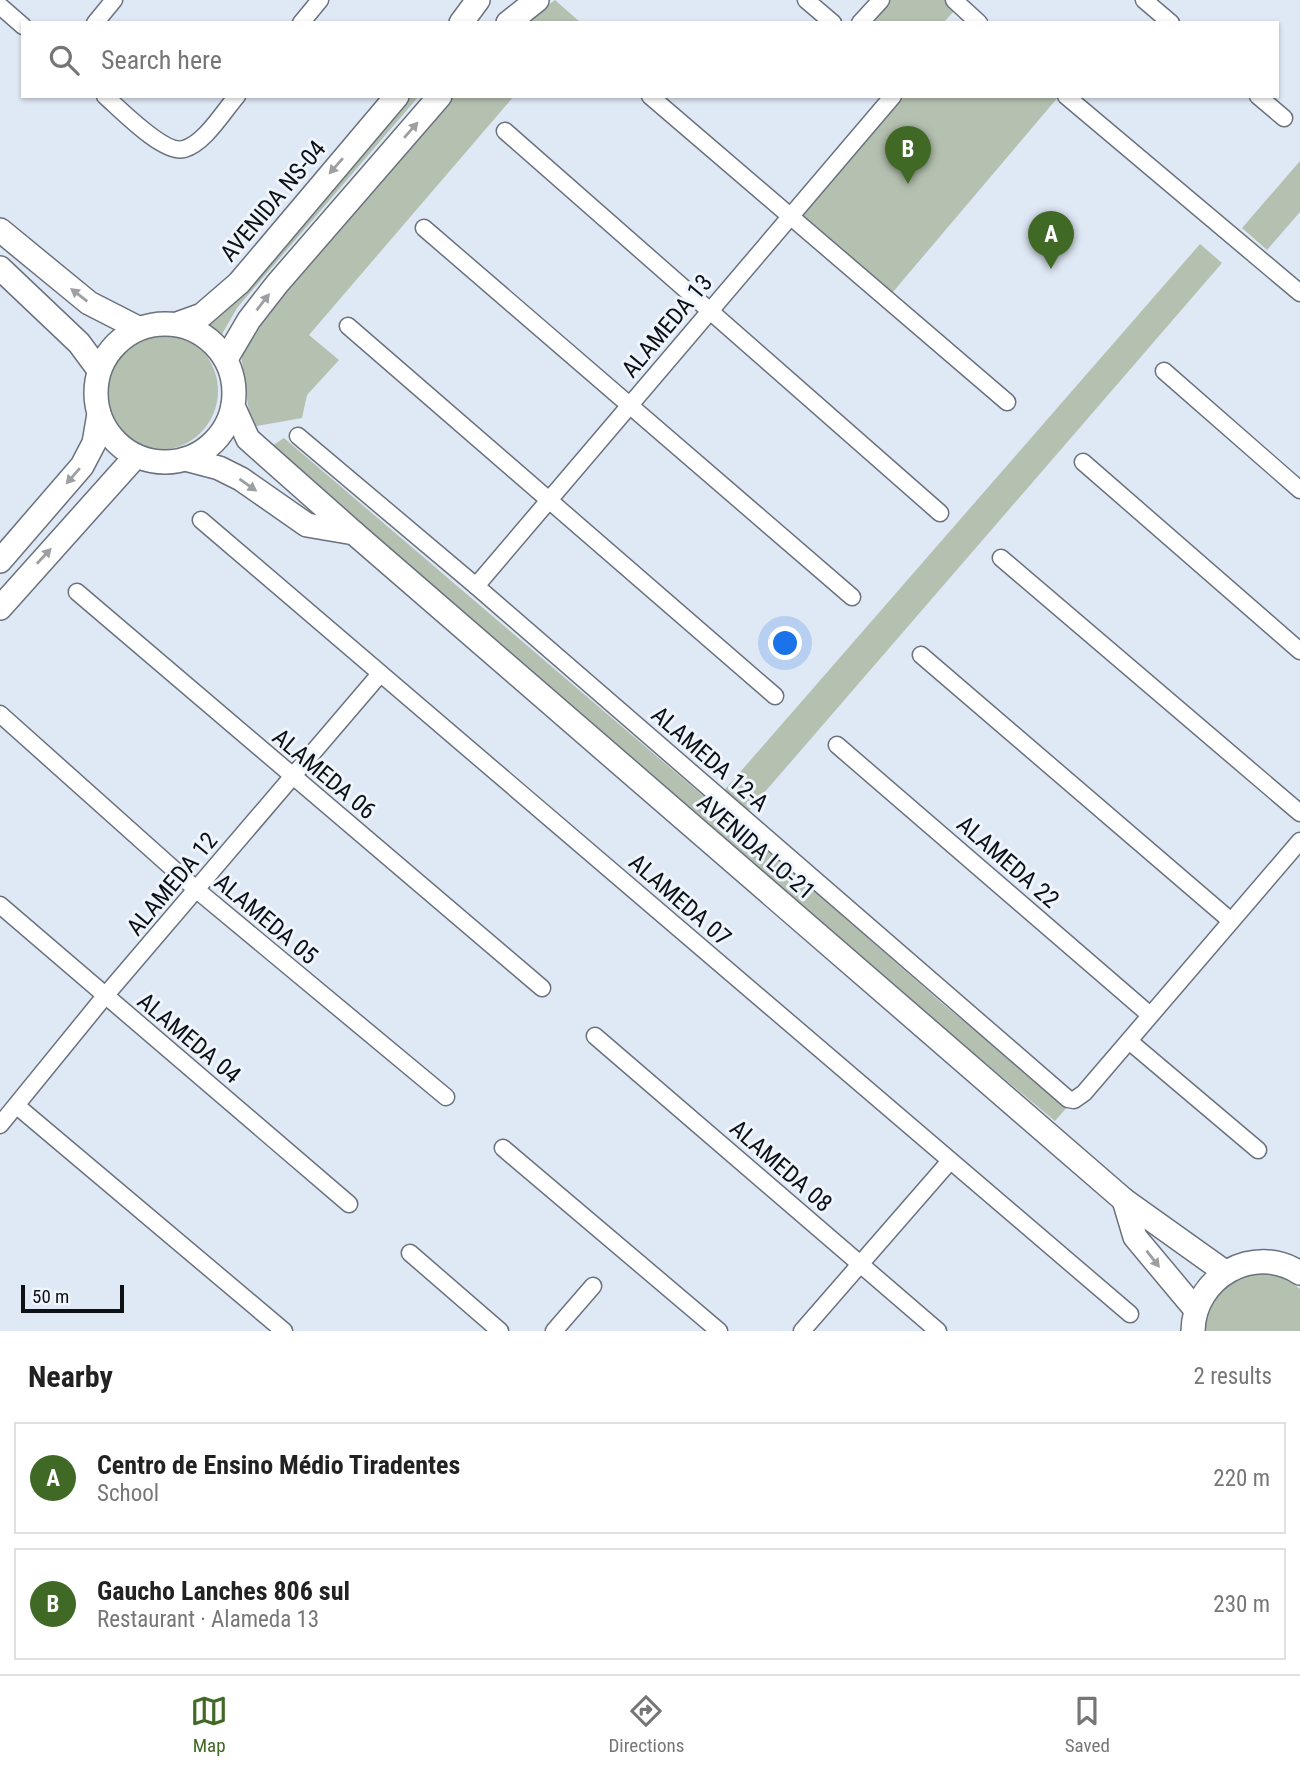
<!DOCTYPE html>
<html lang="en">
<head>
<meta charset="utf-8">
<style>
  :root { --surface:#fff; --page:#f2f2f2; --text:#222; --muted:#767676; --line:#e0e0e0; --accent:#3f6925 }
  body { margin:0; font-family:"Roboto Condensed",sans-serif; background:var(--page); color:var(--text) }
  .scale { position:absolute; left:21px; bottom:18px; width:103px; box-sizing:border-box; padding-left:7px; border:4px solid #0d1015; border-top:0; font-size:19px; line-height:24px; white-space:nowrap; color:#0d1015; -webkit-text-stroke:5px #eff5fd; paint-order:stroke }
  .you { position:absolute; left:786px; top:644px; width:24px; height:24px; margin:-18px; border:5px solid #fff; border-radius:50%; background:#1a73e8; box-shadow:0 0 0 10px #1a73e833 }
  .badge { display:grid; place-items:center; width:46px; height:46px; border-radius:50%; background:var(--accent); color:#fff; font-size:23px; font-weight:700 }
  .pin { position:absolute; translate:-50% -58px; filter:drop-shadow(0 2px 4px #0008) }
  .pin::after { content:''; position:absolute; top:37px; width:24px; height:21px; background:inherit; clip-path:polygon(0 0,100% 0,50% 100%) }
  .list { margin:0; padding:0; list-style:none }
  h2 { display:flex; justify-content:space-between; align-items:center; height:91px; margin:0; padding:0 28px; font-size:30px }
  h2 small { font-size:23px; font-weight:400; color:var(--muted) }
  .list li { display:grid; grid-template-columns:46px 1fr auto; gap:21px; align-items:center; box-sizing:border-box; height:112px; margin:0 14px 14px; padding:0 14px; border:2px solid var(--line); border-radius:0px }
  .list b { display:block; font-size:26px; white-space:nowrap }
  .list p { margin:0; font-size:23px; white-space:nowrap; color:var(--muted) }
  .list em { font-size:23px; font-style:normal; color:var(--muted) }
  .icon { flex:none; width:38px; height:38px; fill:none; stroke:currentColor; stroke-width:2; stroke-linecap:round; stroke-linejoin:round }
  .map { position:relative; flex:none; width:1300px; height:1331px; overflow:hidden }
  .search { position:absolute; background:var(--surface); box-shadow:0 2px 5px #0004; left:21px; right:21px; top:21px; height:77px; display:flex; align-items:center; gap:18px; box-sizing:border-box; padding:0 24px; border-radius:0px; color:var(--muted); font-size:26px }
  .sheet { height:343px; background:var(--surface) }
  nav { display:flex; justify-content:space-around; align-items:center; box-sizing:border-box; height:98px; border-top:2px solid var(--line); background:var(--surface); font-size:19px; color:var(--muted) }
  nav a { display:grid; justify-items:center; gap:4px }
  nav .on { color:var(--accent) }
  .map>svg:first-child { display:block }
</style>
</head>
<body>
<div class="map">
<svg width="1300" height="1331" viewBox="0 0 1300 1331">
  <rect width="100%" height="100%" fill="#dfe8f5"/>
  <g fill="#b5c1b0">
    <path d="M 555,0 L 581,23 L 523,23 Z"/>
    <path d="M 884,0 L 945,0 L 955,10 L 943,23 L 864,23 Z"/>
    <path d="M 404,96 L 419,96 L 237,308 L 217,343 L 194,324 Z"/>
    <path d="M 450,96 L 514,96 L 309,335 L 339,360 L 307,395 L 302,418 L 251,427 L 241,355 L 247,336 Z"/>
    <path d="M 896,96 L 1059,96 L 887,299 L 790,217 Z"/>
    <path d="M 1300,161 L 1300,212 L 1267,250 L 1242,228 Z"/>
    <path d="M 1200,244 L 1222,263 L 745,815 L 721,794 Z"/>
    <circle cx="159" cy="391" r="59"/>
    <path d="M 284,438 L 811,888 L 944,1005 L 1068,1106 L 1055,1121 L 911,1001 L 267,449 Z"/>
    <path d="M 1263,1271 L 1285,1277 L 1300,1289 L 1300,1331 L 1199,1331 L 1199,1325 L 1225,1279 Z"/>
  </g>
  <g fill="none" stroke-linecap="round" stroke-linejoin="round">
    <defs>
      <g id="street">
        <path d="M 806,0 L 833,23"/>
        <path d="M 954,0 L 979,23"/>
        <path d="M 1144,0 L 1171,23"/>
        <path d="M 0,6 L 23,26"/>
        <path d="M 95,23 L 114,0"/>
        <path d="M 301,23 L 320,0"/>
        <path d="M 860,23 L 881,0"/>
        <path d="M 105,96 C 120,109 164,155 184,149 C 205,143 223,112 237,96"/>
        <path d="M 650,96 L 1007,402"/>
        <path d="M 1066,96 L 1300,293"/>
        <path d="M 1258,96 L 1284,118"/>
        <path d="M 505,131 L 940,513"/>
        <path d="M 424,228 L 852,597"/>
        <path d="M 348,326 L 775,696"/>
        <path d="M 1164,371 L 1300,490"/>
        <path d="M 298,436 L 476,586 L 1068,1099 L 1074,1100 L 1084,1093 L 1300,841"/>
        <path d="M 1083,462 L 1300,651"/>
        <path d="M 201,520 L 1130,1314"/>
        <path d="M 1001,558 L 1300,813"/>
        <path d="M 476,586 L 893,96"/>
        <path d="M 77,592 L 542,988"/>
        <path d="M 921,655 L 1231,921"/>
        <path d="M 0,714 L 198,891 L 446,1097"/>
        <path d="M 837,745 L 1150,1015"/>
        <path d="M 0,905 L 349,1204"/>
        <path d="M 595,1036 L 938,1331"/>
        <path d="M 1129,1041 L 1258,1150"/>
        <path d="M 17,1106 L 284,1331"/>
        <path d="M 0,1125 L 105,996 L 380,674"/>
        <path d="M 503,1148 L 719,1331"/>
        <path d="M 410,1253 L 500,1331"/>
        <path d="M 554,1331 L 593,1286"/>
        <path d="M 802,1331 L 950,1161"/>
      </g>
      <g id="secondary">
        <path d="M 461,23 L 478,0"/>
        <path d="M 508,23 L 537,0"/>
        <path d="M 0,230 L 89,303 L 138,328"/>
        <path d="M 0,268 L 79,343 L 99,370"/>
        <path d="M 177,324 L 202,315 L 239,283 L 397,96"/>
        <circle cx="165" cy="393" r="69"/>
        <path d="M 226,359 L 249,320 L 277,284 L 440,96"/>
        <path d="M 233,406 L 248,439 L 354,533 L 1124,1200 L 1225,1272"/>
        <path d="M 185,459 L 219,468 L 241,479 L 307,525 L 354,533"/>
        <path d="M 0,561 L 82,466 L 94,443 L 99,414"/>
        <path d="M 0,608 L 136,456"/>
        <path d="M 1124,1200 L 1135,1237 L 1196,1310"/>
        <path d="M 1193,1331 C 1194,1277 1254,1243 1300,1273"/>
      </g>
    </defs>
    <use href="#street" stroke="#6a727e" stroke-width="19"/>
    <use href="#secondary" stroke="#6a727e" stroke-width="26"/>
    <use href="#street" stroke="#fff" stroke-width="16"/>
    <use href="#secondary" stroke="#fff" stroke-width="23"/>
  </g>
  <defs><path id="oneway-solid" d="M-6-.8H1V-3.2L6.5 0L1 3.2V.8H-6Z" transform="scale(1.75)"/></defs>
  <g fill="#9e9fa1">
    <use href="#oneway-solid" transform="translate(411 130) rotate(-49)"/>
    <use href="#oneway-solid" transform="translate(336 166) rotate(131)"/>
    <use href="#oneway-solid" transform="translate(79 295) rotate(-142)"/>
    <use href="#oneway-solid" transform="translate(263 302) rotate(-52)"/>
    <use href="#oneway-solid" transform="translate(73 476) rotate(131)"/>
    <use href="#oneway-solid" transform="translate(248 485) rotate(35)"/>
    <use href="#oneway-solid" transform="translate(44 556) rotate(-47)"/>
    <use href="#oneway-solid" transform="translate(1153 1259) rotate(52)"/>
  </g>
  <g text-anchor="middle" stroke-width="6" stroke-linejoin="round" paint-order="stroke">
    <g font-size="24" fill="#0d1015" stroke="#eff5fd">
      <text transform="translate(273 201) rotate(-50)" y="8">AVENIDA NS-04</text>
      <text transform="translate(667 326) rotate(-50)" y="8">ALAMEDA 13</text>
      <text transform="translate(710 759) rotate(41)" y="8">ALAMEDA 12-A</text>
      <text transform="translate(324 774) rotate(40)" y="8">ALAMEDA 06</text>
      <text transform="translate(756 847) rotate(41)" y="8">AVENIDA LO-21</text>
      <text transform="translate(1008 862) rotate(41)" y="8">ALAMEDA 22</text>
      <text transform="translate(172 884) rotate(-50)" y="8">ALAMEDA 12</text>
      <text transform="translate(680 900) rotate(41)" y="8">ALAMEDA 07</text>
      <text transform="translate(266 919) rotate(40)" y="8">ALAMEDA 05</text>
      <text transform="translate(189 1038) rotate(40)" y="8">ALAMEDA 04</text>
      <text transform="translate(781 1166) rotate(41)" y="8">ALAMEDA 08</text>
    </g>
  </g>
</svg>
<div class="scale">50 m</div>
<div class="you"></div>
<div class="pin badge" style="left:1051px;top:269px">A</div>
<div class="pin badge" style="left:908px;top:184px">B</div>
<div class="search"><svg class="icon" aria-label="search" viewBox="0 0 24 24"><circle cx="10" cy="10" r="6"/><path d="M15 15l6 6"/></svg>Search here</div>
</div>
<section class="sheet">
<h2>Nearby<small>2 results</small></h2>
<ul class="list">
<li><span class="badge">A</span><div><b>Centro de Ensino Médio Tiradentes</b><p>School</p></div><em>220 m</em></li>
<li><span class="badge">B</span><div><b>Gaucho Lanches 806 sul</b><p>Restaurant · Alameda 13</p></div><em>230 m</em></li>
</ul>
</section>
<nav>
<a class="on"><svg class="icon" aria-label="map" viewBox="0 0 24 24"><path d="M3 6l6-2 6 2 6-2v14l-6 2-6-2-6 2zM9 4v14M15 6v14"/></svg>Map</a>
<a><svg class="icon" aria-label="directions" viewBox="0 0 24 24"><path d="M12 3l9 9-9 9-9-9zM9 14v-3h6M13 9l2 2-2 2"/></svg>Directions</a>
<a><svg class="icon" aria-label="saved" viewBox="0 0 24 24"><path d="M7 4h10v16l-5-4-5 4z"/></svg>Saved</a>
</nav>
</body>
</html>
